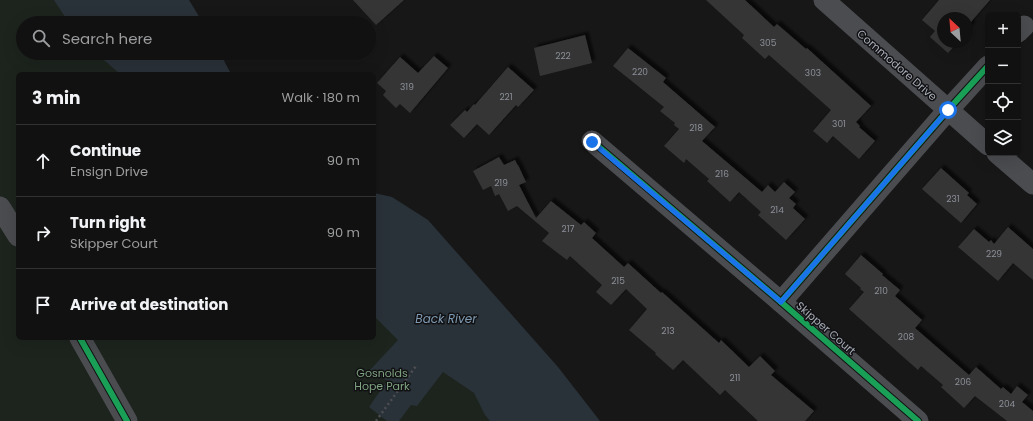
<!DOCTYPE html>
<html lang="en">
<head>
<meta charset="utf-8">
<style>
  :root { --surface:#111; --page:#1e1f1f; --text:#f1f3f6; --muted:#9c9d9f; --line:#303131 }
  body { margin:0; font-family:Poppins,sans-serif; background:var(--page); color:var(--text) }
  .controls { position:absolute; right:12px; top:12px; display:grid; overflow:hidden; border-radius:6px; box-shadow:0 4px 16px #0002 }
  .controls button { width:36px; height:36px; display:grid; place-items:center; padding:0; border:0; border-bottom:1px solid var(--line); background:var(--surface); color:var(--text); font:20px sans-serif }
  .compass { position:absolute; left:937px; top:12px; width:36px; height:36px; border-radius:50%; background:var(--surface); box-shadow:0 4px 16px #0002; rotate:334deg }
  .stop { position:absolute; width:12px; height:12px; margin:-9px; border:3px solid #1a73e8; border-radius:50%; background:#fff }
  .stop.end { background:#1a73e8; border-color:#fff; box-shadow:0 1px 4px #0008 }
  .list { margin:0; padding:0; list-style:none }
  h2 { display:flex; justify-content:space-between; align-items:center; height:52px; margin:0; padding:0 16px; font-size:17px }
  h2 small { font-size:13px; font-weight:400; color:var(--muted) }
  .list li { display:grid; grid-template-columns:26px 1fr auto; gap:12px; align-items:center; box-sizing:border-box; height:72px; padding:0 16px; border-top:1px solid var(--line) }
  .list b { display:block; font-size:15px; white-space:nowrap }
  .list p { margin:0; font-size:13px; white-space:nowrap; color:var(--muted) }
  .list em { font-size:13px; font-style:normal; color:var(--muted) }
  .icon { flex:none; width:22px; height:22px; fill:none; stroke:currentColor; stroke-width:2; stroke-linecap:round; stroke-linejoin:round }
  .map { position:relative; flex:none; width:1033px; height:421px; overflow:hidden }
  .search { position:absolute; background:var(--surface); box-shadow:0 4px 16px #0002; left:16px; top:16px; width:360px; height:44px; display:flex; align-items:center; gap:10px; box-sizing:border-box; padding:0 14px; border-radius:22px; color:var(--muted); font-size:15px }
  .panel { position:absolute; background:var(--surface); box-shadow:0 4px 16px #0002; left:16px; top:72px; width:360px; height:268px; border-radius:6px }
  .map>svg:first-child { display:block }
</style>
</head>
<body>
<div class="map">
<svg width="1033" height="421" viewBox="0 0 1033 421">
  <defs>
    <filter id="shadow"><feDropShadow dx="3.5" dy="-3.5" stdDeviation="1" flood-color="#0009"/></filter>
  </defs>
  <rect width="100%" height="100%" fill="#171717"/>
  <path fill="#1d241e" d="M 0,0 L 63,0 L 81,23 L 23,23 L 23,53 L 109,53 L 132,74 L 18,74 L 18,338 L 374,338 L 374,315 L 470,388 L 496,421 L 0,421 Z"/>
  <g fill="#2a3239">
    <path d="M 54,0 L 189,0 L 203,23 L 69,23 Z"/>
    <path d="M 96,53 L 220,53 L 231,74 L 120,74 Z"/>
    <path d="M 374,193 L 392,197 L 428,220 L 558,367 L 600,421 L 490,421 L 485,415 L 474,393 L 443,372 L 417,406 L 411,405 L 399,421 L 387,421 L 369,407 L 387,381 L 370,370 L 398,340 L 374,316 Z"/>
  </g>
  <g fill="#353536" filter="url(#shadow)">
    <path d="M 353,0 L 404,0 L 376,25 Z"/>
    <path d="M 706,0 L 745,0 L 774,27 L 777,24 L 806,49 L 807,48 L 871,106 L 856,122 L 860,126 L 859,127 L 875,141 L 859,159 L 833,136 L 827,143 L 813,131 L 831,110 L 769,55 L 765,59 L 742,38 L 744,35 Z"/>
    <path d="M 939,0 L 990,0 L 970,23 L 972,25 L 967,31 L 967,18 L 943,18 L 943,42 L 958,42 L 948,53 L 930,37 L 935,31 L 922,20 Z"/>
    <path d="M 585,35 L 592,63 L 540,76 L 534,48 Z"/>
    <path d="M 628,48 L 666,78 L 663,82 L 715,127 L 702,141 L 762,192 L 768,185 L 775,192 L 784,182 L 795,192 L 789,198 L 796,204 L 793,208 L 805,219 L 786,240 L 758,215 L 761,212 L 739,192 L 730,202 L 707,181 L 709,179 L 686,159 L 684,163 L 664,146 L 679,129 L 674,125 L 675,123 L 660,111 L 664,107 L 613,66 Z"/>
    <path d="M 434,56 L 448,68 L 410,113 L 400,104 L 396,108 L 383,95 L 386,91 L 377,83 L 400,57 L 418,73 Z"/>
    <path d="M 508,67 L 534,90 L 518,107 L 516,105 L 489,135 L 477,124 L 464,138 L 450,125 L 465,110 L 467,112 L 474,104 L 475,105 Z"/>
    <path d="M 499,157 L 504,165 L 515,160 L 518,166 L 518,165 L 526,182 L 519,185 L 536,218 L 551,201 L 581,225 L 584,222 L 596,233 L 592,238 L 624,267 L 628,263 L 661,293 L 662,292 L 719,343 L 721,340 L 749,367 L 760,356 L 775,371 L 771,375 L 814,411 L 805,421 L 758,421 L 725,390 L 720,395 L 683,360 L 673,370 L 655,354 L 656,353 L 629,330 L 647,309 L 626,289 L 611,305 L 596,292 L 602,285 L 570,256 L 567,260 L 542,241 L 549,233 L 517,206 L 508,211 L 499,194 L 495,196 L 491,186 L 483,190 L 473,171 Z"/>
    <path d="M 941,168 L 969,193 L 967,195 L 977,204 L 961,223 L 922,189 Z"/>
    <path d="M 1008,227 L 1033,249 L 1033,280 L 1013,263 L 998,281 L 958,247 L 974,229 L 989,242 L 991,240 L 994,244 Z"/>
    <path d="M 861,255 L 883,274 L 882,275 L 900,290 L 895,296 L 922,320 L 915,328 L 969,375 L 976,367 L 1001,389 L 1003,387 L 1011,394 L 1017,386 L 1028,395 L 1022,402 L 1033,411 L 1033,421 L 1007,421 L 975,396 L 964,408 L 941,387 L 943,385 L 921,366 L 918,370 L 849,309 L 864,292 L 860,289 L 861,288 L 845,274 Z"/>
  </g>
  <g fill="none" stroke-linecap="round" stroke-linejoin="round">
    <path stroke="#4d4e52" stroke-width="2.5" stroke-dasharray="2 3" stroke-linecap="butt" d="M 376,421 L 416,366"/>
    <g stroke="#4b4c50" stroke-width="21">
      <path d="M 824,0 L 988,145"/>
      <path d="M 1018,32 L 1024,26"/>
      <path d="M 592,141 L 781,302 L 918,421"/>
      <path d="M 997,153 L 1033,184"/>
      <path d="M 0,207 L 18,236"/>
      <path d="M 781,302 L 948,110 L 988,66"/>
      <path d="M 80,338 L 127,421"/>
    </g>
    <defs>
      <g id="cycleway">
        <path d="M 592,141 L 781,302 L 918,421"/>
        <path d="M 781,302 L 948,110 L 988,66"/>
        <path d="M 80,338 L 127,421"/>
      </g>
    </defs>
    <use href="#cycleway" stroke="#111113" stroke-width="8"/>
    <use href="#cycleway" stroke="#1a9f57" stroke-width="6"/>
  </g>
  <g fill="none" stroke-linecap="round" stroke-linejoin="round">
    <path stroke="#1a73e8" stroke-width="5" d="M 592,142 L 781,302 L 948,110"/>
  </g>
  <g text-anchor="middle" stroke-width="3" stroke-linejoin="round" paint-order="stroke">
    <g font-size="9" fill="#8b8f98">
      <text x="768" y="46">305</text>
      <text x="563" y="59">222</text>
      <text x="640" y="75">220</text>
      <text x="813" y="76">303</text>
      <text x="407" y="90">319</text>
      <text x="506" y="100">221</text>
      <text x="839" y="127">301</text>
      <text x="696" y="131">218</text>
      <text x="722" y="177">216</text>
      <text x="501" y="186">219</text>
      <text x="953" y="202">231</text>
      <text x="777" y="213">214</text>
      <text x="568" y="232">217</text>
      <text x="994" y="257">229</text>
      <text x="618" y="284">215</text>
      <text x="881" y="294">210</text>
      <text x="668" y="334">213</text>
      <text x="906" y="340">208</text>
      <text x="735" y="381">211</text>
      <text x="963" y="385">206</text>
      <text x="1007" y="407">204</text>
    </g>
    <g font-size="11" fill="#a8adb8" stroke="#111113">
      <text transform="translate(897 65) rotate(41)" y="4">Commodore Drive</text>
      <text transform="translate(826 328) rotate(41)" y="4">Skipper Court</text>
    </g>
    <g font-size="11" fill="#7fa381" stroke="#111113">
      <text x="382" y="377">Gosnolds<tspan x="382" dy="13">Hope Park</tspan></text>
    </g>
    <g font-size="12" font-style="italic" fill="#7f9bb3" stroke="#111113">
      <text x="446" y="323">Back River</text>
    </g>
  </g>
</svg>
<div class="controls">
<button>+</button>
<button>−</button>
<button><svg class="icon" aria-label="locate" viewBox="0 0 24 24"><circle cx="12" cy="12" r="6"/><path d="M12 2v4M12 18v4M2 12h4M18 12h4"/></svg></button>
<button><svg class="icon" aria-label="layers" viewBox="0 0 24 24"><path d="M12 4l9 5-9 5-9-5zM3 14l9 5 9-5"/></svg></button>
</div>
<svg class="compass" viewBox="-18 -18 36 36"><path d="M0-13l5 13h-10z" fill="#e53935"/><path d="M0 13l5-13h-10z" fill="#9c9d9f"/></svg>
<div class="stop" style="left:948px;top:110px"></div>
<div class="stop end" style="left:592px;top:142px"></div>
<div class="search"><svg class="icon" aria-label="search" viewBox="0 0 24 24"><circle cx="10" cy="10" r="6"/><path d="M15 15l6 6"/></svg>Search here</div>
<section class="panel">
<h2>3 min<small>Walk · 180 m</small></h2>
<ul class="list">
<li><svg class="icon" aria-label="ahead" viewBox="0 0 24 24"><path d="M12 20V5M6 11l6-6 6 6"/></svg><div><b>Continue</b><p>Ensign Drive</p></div><em>90 m</em></li>
<li><svg class="icon" aria-label="right" viewBox="0 0 24 24"><path d="M7 20v-9h11M14 6l5 5-5 5"/></svg><div><b>Turn right</b><p>Skipper Court</p></div><em>90 m</em></li>
<li><svg class="icon" aria-label="arrive" viewBox="0 0 24 24"><path d="M6 21V4h12l-3 4 3 4H6"/></svg><div><b>Arrive at destination</b></div></li>
</ul>
</section>
</div>
</body>
</html>
